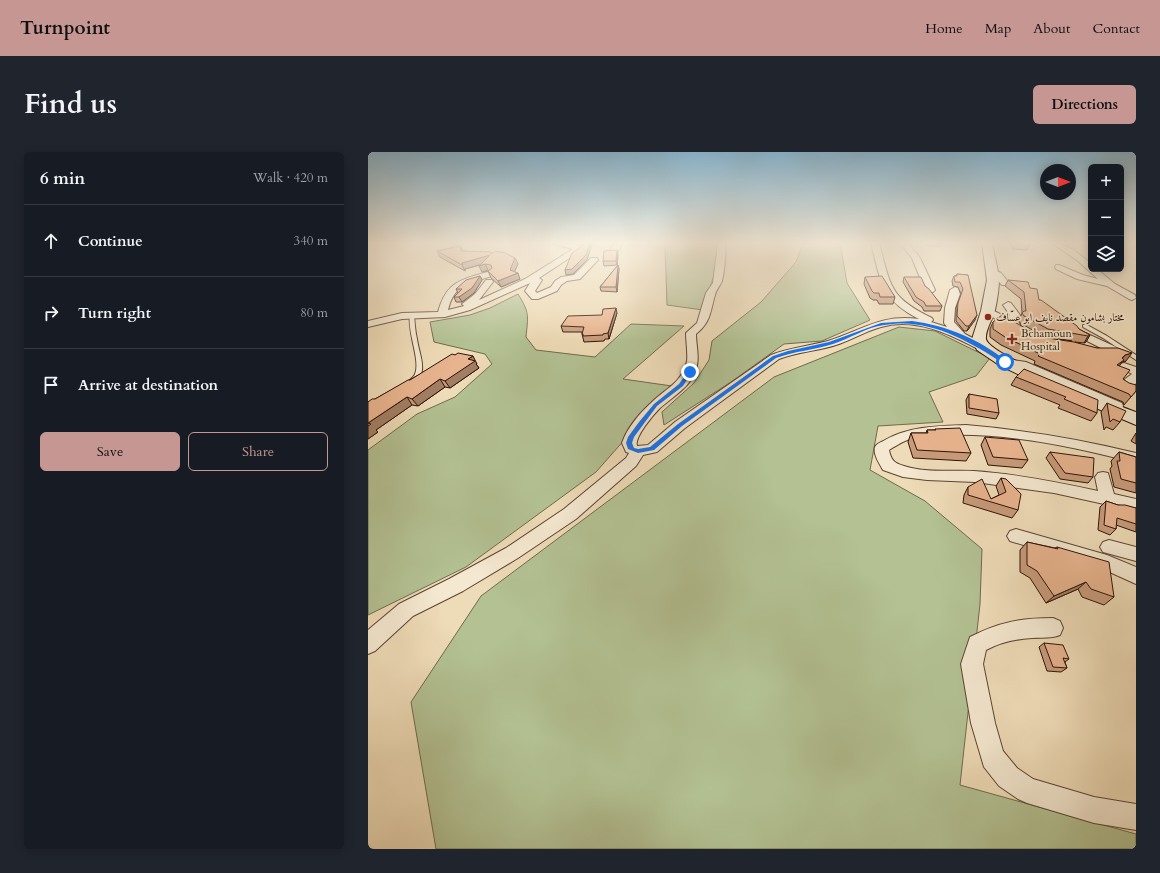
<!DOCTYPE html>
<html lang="en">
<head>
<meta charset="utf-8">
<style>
  :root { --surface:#171b24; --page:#20242c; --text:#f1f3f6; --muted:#9ea1a6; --line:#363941; --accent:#c59692 }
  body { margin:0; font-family:Cardo,Amiri,serif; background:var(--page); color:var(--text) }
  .controls { position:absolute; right:12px; top:12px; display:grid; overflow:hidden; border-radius:6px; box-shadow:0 2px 10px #0003 }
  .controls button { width:36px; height:36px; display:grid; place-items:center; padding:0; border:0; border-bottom:1px solid var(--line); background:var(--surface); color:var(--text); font:20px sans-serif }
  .compass { position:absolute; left:672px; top:12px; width:36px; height:36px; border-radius:50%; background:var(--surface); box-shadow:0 2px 10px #0003; rotate:90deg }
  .stop { position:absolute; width:12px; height:12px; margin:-9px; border:3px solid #1a73e8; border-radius:50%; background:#fff }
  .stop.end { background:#1a73e8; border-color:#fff; box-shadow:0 1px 4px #0008 }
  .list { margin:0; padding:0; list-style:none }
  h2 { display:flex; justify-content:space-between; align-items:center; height:52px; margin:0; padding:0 16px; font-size:17px }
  h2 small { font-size:13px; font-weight:400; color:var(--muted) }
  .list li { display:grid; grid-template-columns:26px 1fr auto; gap:12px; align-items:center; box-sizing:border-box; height:72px; padding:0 16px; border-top:1px solid var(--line) }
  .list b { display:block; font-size:15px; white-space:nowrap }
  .list em { font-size:13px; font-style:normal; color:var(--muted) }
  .actions { display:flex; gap:8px; padding:12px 16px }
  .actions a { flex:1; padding:9px 0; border:1px solid var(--accent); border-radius:6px; text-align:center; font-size:14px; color:var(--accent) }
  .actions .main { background:var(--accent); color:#111 }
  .icon { flex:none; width:22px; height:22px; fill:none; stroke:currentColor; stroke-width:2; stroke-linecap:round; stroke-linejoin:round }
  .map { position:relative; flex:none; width:768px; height:697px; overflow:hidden; border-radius:6px }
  header { display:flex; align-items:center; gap:24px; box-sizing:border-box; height:56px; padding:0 20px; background:var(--accent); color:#111 }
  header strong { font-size:19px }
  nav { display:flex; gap:22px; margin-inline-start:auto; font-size:14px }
  .intro { display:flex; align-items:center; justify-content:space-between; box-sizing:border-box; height:96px; padding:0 24px }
  h1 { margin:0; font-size:28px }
  .button { padding:10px 18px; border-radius:6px; background:var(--accent); color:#111; font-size:14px; font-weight:700 }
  main { display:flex; gap:24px; padding:0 24px }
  aside { flex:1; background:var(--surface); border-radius:6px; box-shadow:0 2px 10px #0003 }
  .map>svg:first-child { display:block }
</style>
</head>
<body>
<header>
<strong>Turnpoint</strong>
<nav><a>Home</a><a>Map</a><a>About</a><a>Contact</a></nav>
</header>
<div class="intro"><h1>Find us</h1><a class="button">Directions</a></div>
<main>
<aside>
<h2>6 min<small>Walk · 420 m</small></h2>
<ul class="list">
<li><svg class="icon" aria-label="ahead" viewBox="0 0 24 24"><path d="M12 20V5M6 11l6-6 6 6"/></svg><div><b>Continue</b></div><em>340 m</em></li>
<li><svg class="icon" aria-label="right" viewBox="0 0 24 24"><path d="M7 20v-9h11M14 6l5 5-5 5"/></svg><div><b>Turn right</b></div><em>80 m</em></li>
<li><svg class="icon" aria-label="arrive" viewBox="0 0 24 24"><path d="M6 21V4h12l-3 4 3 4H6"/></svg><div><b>Arrive at destination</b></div></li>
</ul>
<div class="actions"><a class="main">Save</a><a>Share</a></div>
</aside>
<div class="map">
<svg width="768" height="697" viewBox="0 0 768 697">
  <rect width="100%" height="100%" fill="#eedbb7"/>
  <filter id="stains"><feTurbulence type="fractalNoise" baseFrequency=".005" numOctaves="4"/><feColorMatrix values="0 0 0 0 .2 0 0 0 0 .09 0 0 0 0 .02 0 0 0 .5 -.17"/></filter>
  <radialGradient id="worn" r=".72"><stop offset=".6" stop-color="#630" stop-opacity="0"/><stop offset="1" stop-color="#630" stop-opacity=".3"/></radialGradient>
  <g fill="#b3c193" stroke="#706a4c">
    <path d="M 297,91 L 356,91 L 335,158 L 299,153 Z"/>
    <path d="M 435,91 L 472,91 L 479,131 L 502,168 L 454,189 L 416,192 L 363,230 L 296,273 L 294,260 L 326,231 L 341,208 L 344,189 L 393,150 L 428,110 Z"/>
    <path d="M 150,142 C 162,161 160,164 158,185 L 168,198 L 227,205 L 263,172 L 316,174 L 255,227 L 304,234 L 228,320 L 98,415 L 0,463 L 0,298 L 49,262 L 87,245 L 124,212 L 117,202 L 66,190 L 62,170 L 102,163 L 122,156 Z"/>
    <path d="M 531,175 L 567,179 L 622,206 L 608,224 L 561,240 L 575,270 L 510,274 L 502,318 L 557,349 L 614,397 L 612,452 L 592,633 L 768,682 L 768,697 L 68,697 L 43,550 L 113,444 L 406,225 Z"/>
  </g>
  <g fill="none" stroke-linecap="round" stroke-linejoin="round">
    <defs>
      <g id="lane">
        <path d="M 42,163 L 46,164 C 47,172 47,179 49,187 C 51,203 63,224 42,233 L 39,231 C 41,228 46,225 47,222 C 53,209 39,180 42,163 Z"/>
        <path d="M 715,173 L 719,173 L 739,184 L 768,203 L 768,208 L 735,186 L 715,175 Z"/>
      </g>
      <g id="street">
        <path d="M 182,91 L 199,91 L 211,94 L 214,91 L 224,91 L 171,126 L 174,128 L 167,139 L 169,141 L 183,135 L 187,129 L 193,125 L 206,123 L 223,106 L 229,106 L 230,108 L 212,127 L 199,129 L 193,133 L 189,139 L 170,147 L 164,147 L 157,139 L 162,131 L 102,158 L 77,165 L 34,167 L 0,175 L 0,169 L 34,161 L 70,160 C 77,136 85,130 109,123 C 114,122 119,119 124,120 L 125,122 L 124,124 C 101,131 86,132 80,158 L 96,154 L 94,152 L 107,142 L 118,128 L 124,128 L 125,130 L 111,148 L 157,127 L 205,97 Z"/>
        <path d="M 247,91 L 255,91 L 248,102 L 242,102 L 241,100 Z"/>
        <path d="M 350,91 L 358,91 C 357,104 357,117 354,129 C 352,134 348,138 347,143 C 342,160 343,170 328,182 C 328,195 333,209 326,221 C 324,226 320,233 316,236 C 309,243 300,249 292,256 C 286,262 266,285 269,294 L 280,293 L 307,270 L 403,203 C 421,196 441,194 460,189 C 495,178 512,162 551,167 C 513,148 513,130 503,91 L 511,91 C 523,135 521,145 564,166 L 565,168 L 563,170 L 579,175 L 576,171 L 577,156 L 582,138 L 587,135 L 590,136 L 592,142 L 587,156 L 586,170 L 597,182 L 618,193 L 619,195 L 614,198 L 610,197 C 581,182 547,165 513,175 C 498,179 483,188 468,193 C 449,199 429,200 411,207 L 317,276 L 289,300 L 275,303 L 268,314 L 208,367 L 150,406 L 95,439 L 45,464 L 7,499 L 0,502 L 0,478 L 31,452 L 81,427 L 138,396 L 196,357 L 258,306 L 261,301 L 258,300 L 254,291 C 259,276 272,261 283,251 C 297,237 315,230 319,209 C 320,204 318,188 318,181 L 329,171 L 338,141 L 345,131 Z"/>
        <path d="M 532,91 L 540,91 L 552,106 L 567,138 L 565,140 L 562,141 L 557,138 L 544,106 Z"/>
        <path d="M 684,91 C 699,91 712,102 723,112 L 723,117 L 729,117 L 747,132 L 767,143 L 768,146 L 764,148 L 761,147 L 739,134 L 709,127 L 688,117 L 687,115 L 688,113 L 691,113 L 715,123 L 730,127 L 710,109 Z"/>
        <path d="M 623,116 L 633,121 L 641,131 L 640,133 L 634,133 C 629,127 623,124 619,119 Z"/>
        <path d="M 640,150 L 643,151 L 652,163 L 649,168 L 654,176 L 653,178 L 645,178 L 615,159 L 620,156 L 640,166 L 642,163 L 635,153 Z"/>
        <path d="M 711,178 L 748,195 L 749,197 L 746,202 L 724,201 L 722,199 L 724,197 L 733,196 L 707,183 L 706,181 Z"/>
        <path d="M 637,207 L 658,210 L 754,251 L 755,254 L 754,257 L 744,257 L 652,215 L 633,212 L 631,210 L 633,208 Z"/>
        <path d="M 756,211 L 768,215 L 768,231 L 763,238 L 755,238 L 753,235 L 757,227 L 764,222 L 750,214 L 752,212 Z"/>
        <path d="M 598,273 C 656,278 712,287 768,301 L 768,311 C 707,295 643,281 579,283 C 566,283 549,283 537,289 C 532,291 526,295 521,298 C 523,308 526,311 536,314 C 558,321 583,318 606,319 C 648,322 689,330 730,339 L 727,325 L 730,321 L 735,320 L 740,321 L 746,342 L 768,347 L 768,359 L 686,341 L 607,330 L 559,328 L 535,325 L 515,318 C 511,311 505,302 507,295 C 509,291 514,290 517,288 C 542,274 570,274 598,273 Z"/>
        <path d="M 648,377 L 739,403 L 768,415 L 768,432 L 735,417 L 642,389 L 639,384 L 642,379 Z"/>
        <path d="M 741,388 L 768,395 L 768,409 L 735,400 L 732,395 L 735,390 Z"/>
        <path d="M 685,466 L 692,469 L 695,476 L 692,483 C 683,487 674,485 664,486 C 647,487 633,490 618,498 L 615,512 L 627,571 L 635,599 L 649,616 L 665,627 L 726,645 L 768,652 L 768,678 L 726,671 L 659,651 L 650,647 L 631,634 L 616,615 L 603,571 L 593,512 L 602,485 C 631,470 653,466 685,466 Z"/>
      </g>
      <path id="secondary" d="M 614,91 L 624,91 C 626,103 630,116 631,127 C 631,137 629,149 627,158 C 625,167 617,178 618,187 C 621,204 747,252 768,260 L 768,273 L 664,229 L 631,213 L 609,198 L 604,187 L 613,159 L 619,128 Z"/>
    </defs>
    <use href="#lane" stroke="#5d4432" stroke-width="2"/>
    <use href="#street" stroke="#5d4432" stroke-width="2"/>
    <use href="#secondary" stroke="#2d1205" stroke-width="2"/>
    <use href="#lane" fill="#f4e8d0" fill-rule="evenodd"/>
    <use href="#street" fill="#f4e8d0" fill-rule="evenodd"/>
    <use href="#secondary" fill="#f4e8d0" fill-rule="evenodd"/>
  </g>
  <g fill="#c89b7b" stroke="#2d1205">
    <path d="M 558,91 L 575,91 L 574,94 L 560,94 Z"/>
    <path d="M 642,91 L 662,91 L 662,92 L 659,98 L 645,97 Z"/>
    <path d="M 92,94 L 95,99 L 123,102 L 147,106 L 150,112 L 146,120 L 152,127 L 133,135 L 123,126 L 120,119 L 121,119 L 114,120 L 112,113 L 97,117 L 97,119 L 72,105 L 69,99 Z"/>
    <path d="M 249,98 L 250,103 L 249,113 L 236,114 L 235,109 Z"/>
    <path d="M 250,113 L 251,117 L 249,140 L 233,139 L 232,135 Z"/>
    <path d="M 589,122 L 600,123 L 607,168 L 599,179 L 596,179 L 588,169 L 588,156 L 593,142 L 590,135 L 585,134 L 584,129 L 586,124 L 588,124 Z"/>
    <path d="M 112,124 L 114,128 L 106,141 L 94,150 L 88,150 L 86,145 L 90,141 L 88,137 Z"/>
    <path d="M 497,125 L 527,145 L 525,152 L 511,152 L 509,148 L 505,148 L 502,146 L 496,132 Z"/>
    <path d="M 536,125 L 557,134 L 574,154 L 572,159 L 556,159 L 554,155 L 546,149 L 535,130 Z"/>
    <path d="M 640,128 L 662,136 L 671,148 L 711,177 L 722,183 L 718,190 L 716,191 L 707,190 L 758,209 L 754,210 L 751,214 L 755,227 L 768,239 L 756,253 L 755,250 L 666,212 L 667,209 L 633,193 L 622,185 L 622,177 L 625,170 L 673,185 L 704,189 L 677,185 L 652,171 L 651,168 L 654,161 L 653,147 L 637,134 Z"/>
    <path d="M 249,161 L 241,187 L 237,187 L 236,189 L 216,190 L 214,182 L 214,180 L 195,180 L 193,174 Z"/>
    <path d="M 87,203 L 109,212 L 108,212 L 111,216 L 82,236 L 77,235 L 50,254 L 44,253 L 8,278 L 10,280 L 0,287 L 0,250 L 7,247 Z"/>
    <path d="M 656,217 L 729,261 L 723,269 L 690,256 L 692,253 L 643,233 L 648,225 Z"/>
    <path d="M 601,242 L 631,261 L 628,267 L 599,262 L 598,248 Z"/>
    <path d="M 739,251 L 752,270 L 745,278 L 738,275 L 736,278 L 733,260 Z"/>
    <path d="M 567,277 L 603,301 L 598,309 L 545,306 L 540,290 L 543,281 L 558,281 L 559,278 L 567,278 Z"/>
    <path d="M 768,281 L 768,292 L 763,289 Z"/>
    <path d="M 617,285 L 660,308 L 654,316 L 620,313 L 613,293 Z"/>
    <path d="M 682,300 L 725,325 L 720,331 L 692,327 L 678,306 Z"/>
    <path d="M 751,300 L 768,305 L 768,341 L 746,335 L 742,317 L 744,314 L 743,309 Z"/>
    <path d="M 633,326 L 650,358 L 644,366 L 595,351 L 596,343 L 600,335 L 623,347 L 631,343 L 628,334 Z"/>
    <path d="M 738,349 L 750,353 L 768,356 L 768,380 L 748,373 L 748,377 L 742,383 L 730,378 L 732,355 Z"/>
    <path d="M 659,390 L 687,396 L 689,395 L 746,445 L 736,453 L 714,445 L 710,437 L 678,451 L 662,426 L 652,420 L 652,398 Z"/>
    <path d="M 676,491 L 701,507 L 697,510 L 699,516 L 693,520 L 679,519 L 671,495 Z"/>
  </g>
  <g fill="#a27e64" stroke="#2d1205">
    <path d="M 222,91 L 224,91 L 224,93 L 219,108 L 205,122 L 198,123 L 197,118 Z"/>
    <path d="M 249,98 L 250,103 L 249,113 L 248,109 Z"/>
    <path d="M 122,103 L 125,109 L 97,117 L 97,119 L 94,113 L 94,111 Z"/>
    <path d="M 147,106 L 150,112 L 145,123 L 150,121 L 152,127 L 133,135 L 130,129 Z"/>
    <path d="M 117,112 L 120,118 L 114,120 L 111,114 Z"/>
    <path d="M 250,113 L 251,117 L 249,140 L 248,135 Z"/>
    <path d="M 112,124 L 114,128 L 106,141 L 94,150 L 91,145 Z"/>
    <path d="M 248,156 L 249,161 L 241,187 L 240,181 Z"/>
    <path d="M 609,163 L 607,168 L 599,179 L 601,174 Z"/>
    <path d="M 722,183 L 718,190 L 716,191 L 720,184 Z"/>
    <path d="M 764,201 L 758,209 L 754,210 L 750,216 L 743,221 L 757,203 Z"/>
    <path d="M 105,204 L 109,212 L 108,212 L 111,216 L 82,236 L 77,229 L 100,207 Z"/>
    <path d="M 72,227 L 77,235 L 50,254 L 44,247 Z"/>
    <path d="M 39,245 L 44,253 L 8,278 L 10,280 L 0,287 L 0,271 Z"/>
    <path d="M 718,430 L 710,437 L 678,451 L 686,444 Z"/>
  </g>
  <g fill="#e8b48f" stroke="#2d1205">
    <path d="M 218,91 L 222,91 L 218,103 L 204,117 L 197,118 L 204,101 Z"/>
    <path d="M 92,94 L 93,99 L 123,100 L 123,102 L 127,99 L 137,101 L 147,106 L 142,118 L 150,121 L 130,129 L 120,119 L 124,116 L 123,113 L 117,112 L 111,114 L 122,103 L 94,111 L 94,113 L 69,99 Z"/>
    <path d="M 249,98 L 248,109 L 235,109 L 236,99 Z"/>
    <path d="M 250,113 L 248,135 L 232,135 Z"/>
    <path d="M 589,122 L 600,123 L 609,163 L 601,174 L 598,174 L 589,164 L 590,151 L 595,137 L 592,130 L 587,130 L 586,124 L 589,124 Z"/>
    <path d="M 112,124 L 104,136 L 91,145 L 86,145 L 94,137 L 88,137 L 98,128 Z"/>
    <path d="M 514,124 L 527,145 L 512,145 L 511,141 L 506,141 L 504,139 L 497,125 Z"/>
    <path d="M 536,125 L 553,125 L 557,134 L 561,137 L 574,154 L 558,154 L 556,150 L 548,145 Z"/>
    <path d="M 640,128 L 660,130 L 662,136 L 669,137 L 671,148 L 673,148 L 709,174 L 711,177 L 722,183 L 720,184 L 680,177 L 656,164 L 654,161 L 656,159 L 658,159 L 656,140 Z"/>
    <path d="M 248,156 L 240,181 L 235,182 L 235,183 L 215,184 L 215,182 L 214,182 L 216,175 L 193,174 L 200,164 L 234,163 L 235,157 Z"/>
    <path d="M 634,163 L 673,185 L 706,190 L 729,196 L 750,196 L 764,201 L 757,203 L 754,206 L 756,208 L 749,213 L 762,218 L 755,227 L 761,231 L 768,233 L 768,239 L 763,245 L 761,242 L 670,204 L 672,202 L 637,185 L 625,177 L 625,170 Z"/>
    <path d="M 90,201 L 105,204 L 100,207 L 107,209 L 77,229 L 72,227 L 44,247 L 39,245 L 0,271 L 3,272 L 0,274 L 0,250 L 4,247 L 7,247 L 40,228 L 42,228 L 84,202 L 87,203 Z"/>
    <path d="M 656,217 L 730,248 L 729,261 L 696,247 L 698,245 L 648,225 Z"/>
    <path d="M 601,242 L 629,247 L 631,261 L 601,256 Z"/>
    <path d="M 739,251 L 758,259 L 752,270 L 745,267 L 742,270 Z"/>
    <path d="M 592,276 L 603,301 L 549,298 L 543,281 L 560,281 L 559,278 L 568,278 L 567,277 Z"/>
    <path d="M 617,285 L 651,288 L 660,308 L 625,305 Z"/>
    <path d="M 682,300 L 726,306 L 725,325 L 697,321 Z"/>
    <path d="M 751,300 L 768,305 L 768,331 L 753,327 L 749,309 L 752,309 Z"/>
    <path d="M 633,326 L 638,327 L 653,342 L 650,358 L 600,343 L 600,335 L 614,327 L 623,347 L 638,340 Z"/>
    <path d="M 738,349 L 750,353 L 757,353 L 768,356 L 768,372 L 749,366 L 748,377 L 736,373 Z"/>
    <path d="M 659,390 L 690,397 L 689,395 L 741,410 L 746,445 L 723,437 L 718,430 L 686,444 L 669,419 L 659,413 Z"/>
    <path d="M 676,491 L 695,493 L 701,507 L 695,506 L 699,516 L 685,515 Z"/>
  </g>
  <linearGradient id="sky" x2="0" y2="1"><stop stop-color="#88b7d2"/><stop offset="0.48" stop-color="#f7efdf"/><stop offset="1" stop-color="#f7efdf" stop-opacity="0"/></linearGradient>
  <rect width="768" height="189" fill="url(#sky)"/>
  <path fill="#1a73e8" d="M 544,169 C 577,173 614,188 639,210 L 635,211 C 599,188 560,165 516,173 C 499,175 481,187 465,192 C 446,198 427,199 408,206 L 314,274 L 286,298 L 270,301 L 260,297 L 258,291 L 260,285 L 271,270 L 286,252 L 311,232 L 320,219 L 324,220 L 315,234 L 289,254 L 266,285 L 264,291 L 266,296 L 270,297 L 282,295 L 310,272 L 405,204 L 420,199 L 461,190 L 513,171 Z"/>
  <g fill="#8f2418" stroke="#f4e8d0" stroke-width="1.5">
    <circle cx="620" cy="165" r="4"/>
    <path d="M642 181h4v4h4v4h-4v4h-4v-4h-4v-4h4z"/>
  </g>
  <g text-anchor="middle" stroke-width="3.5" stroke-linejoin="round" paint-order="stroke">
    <g font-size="11" fill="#2d1205" stroke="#f4e8d0" text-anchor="start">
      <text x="628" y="169">مختار بشامون مقصد نايف ابو عسّاف</text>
      <text x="653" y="185">Bchamoun<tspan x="653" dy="13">Hospital</tspan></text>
    </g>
  </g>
  <rect width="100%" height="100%" filter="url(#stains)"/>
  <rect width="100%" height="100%" fill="url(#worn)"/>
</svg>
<div class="controls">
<button>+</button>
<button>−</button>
<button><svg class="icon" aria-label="layers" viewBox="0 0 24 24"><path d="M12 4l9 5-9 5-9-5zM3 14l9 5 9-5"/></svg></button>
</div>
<svg class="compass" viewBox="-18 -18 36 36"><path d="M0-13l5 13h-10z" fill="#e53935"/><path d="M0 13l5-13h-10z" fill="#9ea1a6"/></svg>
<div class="stop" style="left:637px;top:210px"></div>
<div class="stop end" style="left:322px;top:220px"></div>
</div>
</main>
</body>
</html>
